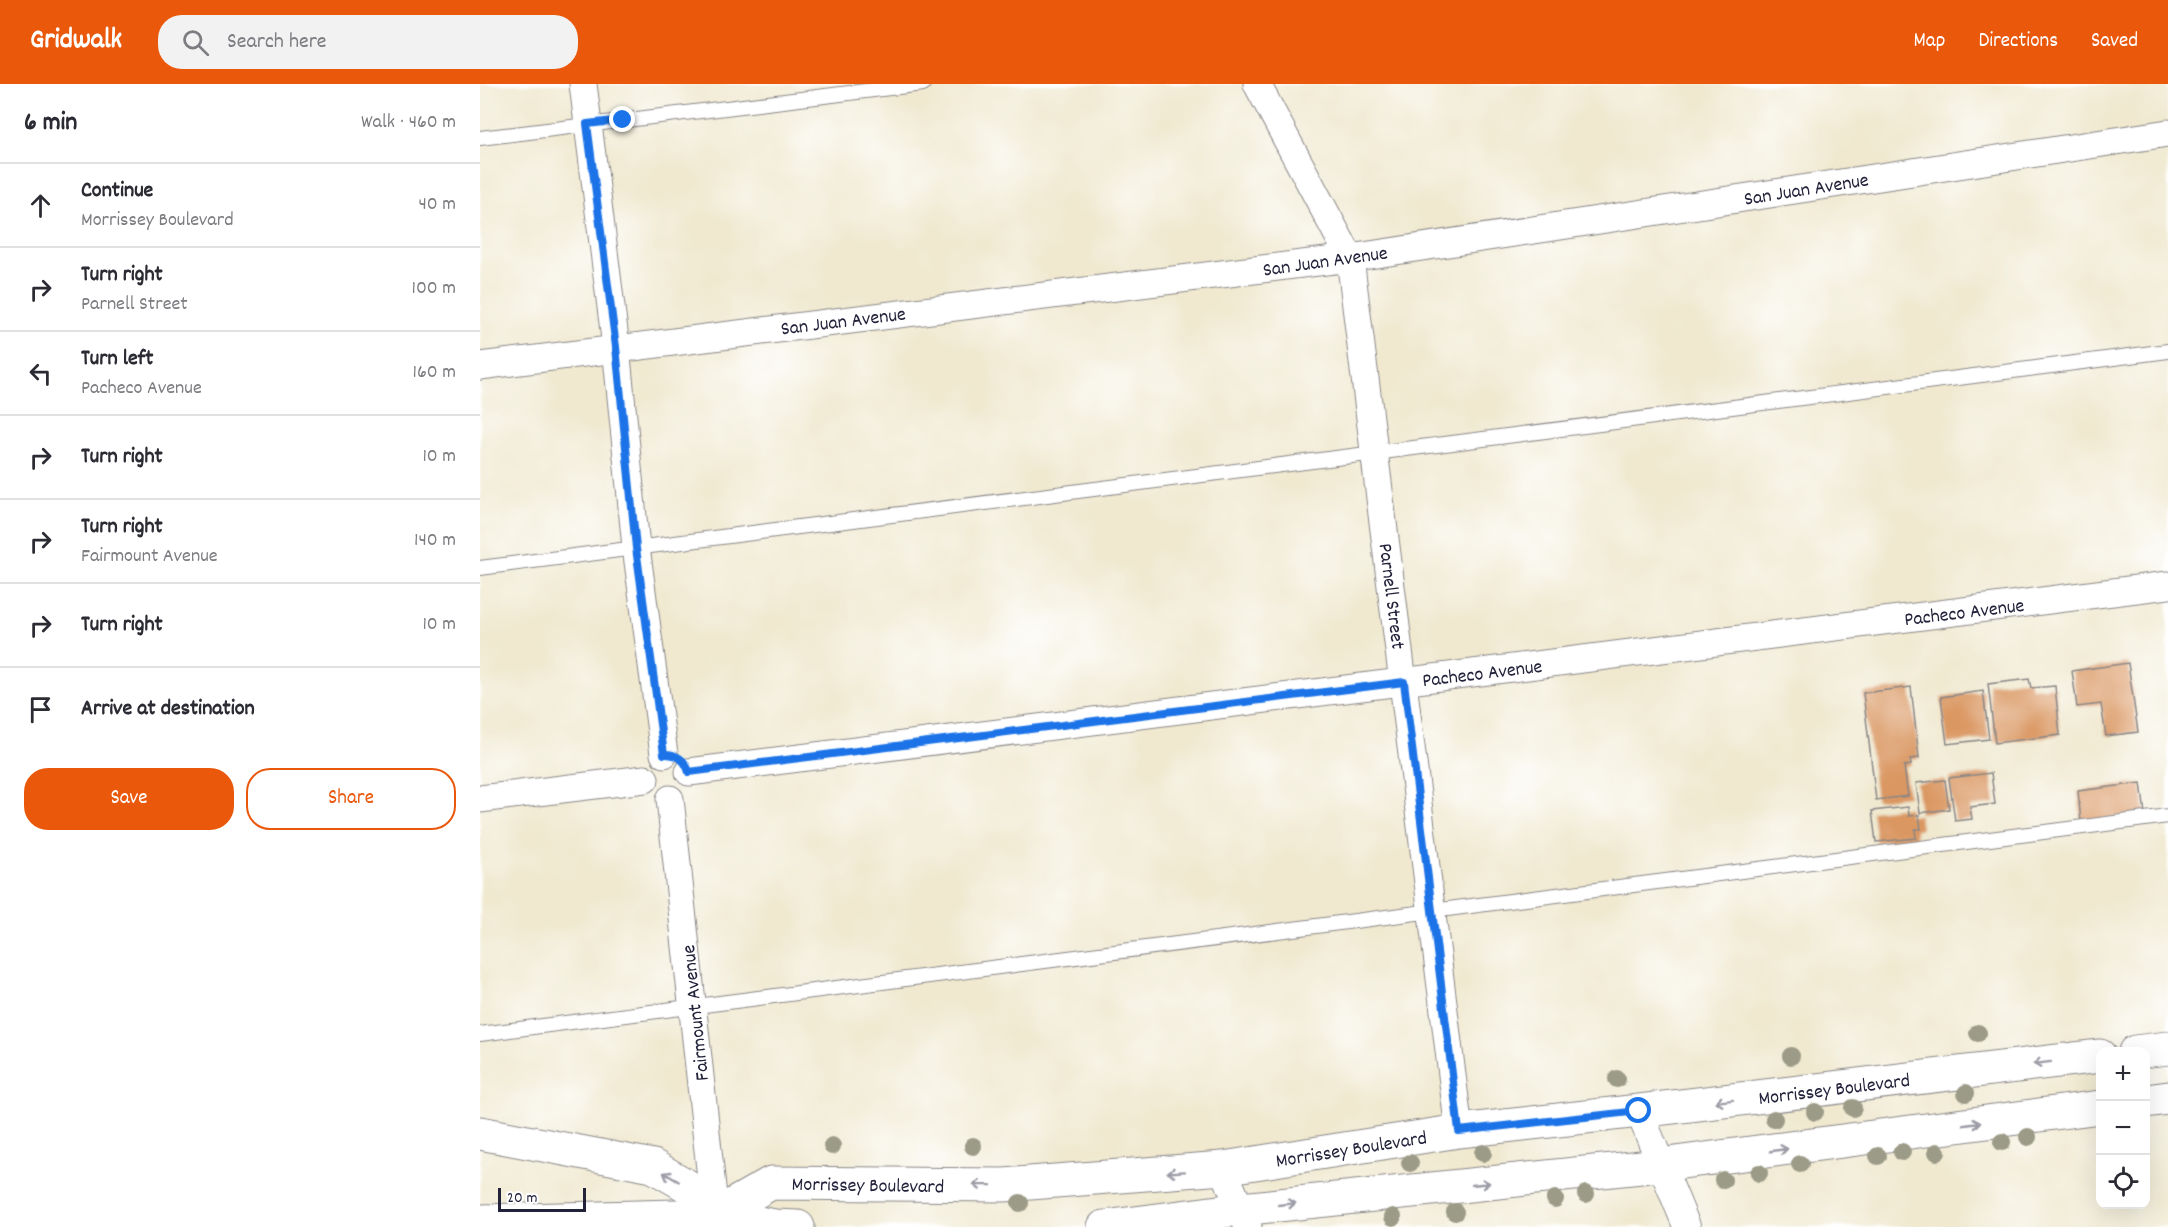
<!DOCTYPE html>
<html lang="en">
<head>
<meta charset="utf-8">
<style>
  :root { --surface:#fff; --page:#f2f2f3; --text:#2b2b33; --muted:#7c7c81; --line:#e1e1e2; --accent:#ea580c }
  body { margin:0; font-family:Dekko,sans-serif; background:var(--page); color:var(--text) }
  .controls { position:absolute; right:18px; bottom:18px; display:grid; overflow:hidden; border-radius:12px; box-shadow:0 6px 24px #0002 }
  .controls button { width:54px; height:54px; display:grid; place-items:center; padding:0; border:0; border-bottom:2px solid var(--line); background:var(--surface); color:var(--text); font:30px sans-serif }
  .scale { position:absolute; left:18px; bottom:15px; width:88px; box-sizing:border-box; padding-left:6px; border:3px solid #22223b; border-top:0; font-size:16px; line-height:21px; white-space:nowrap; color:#22223b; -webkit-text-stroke:4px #fff; paint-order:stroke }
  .stop { position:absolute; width:18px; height:18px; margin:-14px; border:4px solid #1a73e8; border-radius:50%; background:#fff }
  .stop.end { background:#1a73e8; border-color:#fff; box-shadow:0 2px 6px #0008 }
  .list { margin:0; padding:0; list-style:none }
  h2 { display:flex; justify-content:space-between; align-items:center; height:78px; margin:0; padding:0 24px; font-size:26px }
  h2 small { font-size:20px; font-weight:400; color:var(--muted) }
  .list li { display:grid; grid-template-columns:39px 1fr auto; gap:18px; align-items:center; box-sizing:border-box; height:84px; padding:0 24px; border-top:2px solid var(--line) }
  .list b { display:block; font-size:22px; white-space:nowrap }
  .list p { margin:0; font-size:20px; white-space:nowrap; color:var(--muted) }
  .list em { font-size:20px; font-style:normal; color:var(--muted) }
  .actions { display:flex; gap:12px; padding:18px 24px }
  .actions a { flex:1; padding:14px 0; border:2px solid var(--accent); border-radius:24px; text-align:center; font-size:21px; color:var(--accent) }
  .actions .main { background:var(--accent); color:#fff }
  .icon { flex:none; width:33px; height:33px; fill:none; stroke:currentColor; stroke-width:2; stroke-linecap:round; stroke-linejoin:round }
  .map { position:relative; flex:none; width:1688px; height:1143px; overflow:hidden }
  header { display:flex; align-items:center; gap:36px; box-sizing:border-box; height:84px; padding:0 30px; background:var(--accent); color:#fff }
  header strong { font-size:28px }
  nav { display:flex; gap:33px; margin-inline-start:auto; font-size:21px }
  .search { width:420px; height:54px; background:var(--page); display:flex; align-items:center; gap:15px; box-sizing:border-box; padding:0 21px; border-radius:24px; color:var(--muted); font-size:22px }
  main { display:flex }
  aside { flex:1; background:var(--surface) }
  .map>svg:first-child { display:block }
</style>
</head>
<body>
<header>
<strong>Gridwalk</strong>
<div class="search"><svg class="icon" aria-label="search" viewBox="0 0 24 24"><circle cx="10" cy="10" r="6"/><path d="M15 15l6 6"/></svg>Search here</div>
<nav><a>Map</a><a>Directions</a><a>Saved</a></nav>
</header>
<main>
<aside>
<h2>6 min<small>Walk · 460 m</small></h2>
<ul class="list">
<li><svg class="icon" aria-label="ahead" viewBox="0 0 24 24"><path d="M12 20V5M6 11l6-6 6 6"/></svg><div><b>Continue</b><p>Morrissey Boulevard</p></div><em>40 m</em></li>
<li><svg class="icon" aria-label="right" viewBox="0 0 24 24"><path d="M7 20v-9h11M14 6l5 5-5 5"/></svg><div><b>Turn right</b><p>Parnell Street</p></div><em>100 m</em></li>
<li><svg class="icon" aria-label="left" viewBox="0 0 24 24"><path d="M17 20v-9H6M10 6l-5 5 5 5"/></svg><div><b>Turn left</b><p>Pacheco Avenue</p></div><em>160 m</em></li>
<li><svg class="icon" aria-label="right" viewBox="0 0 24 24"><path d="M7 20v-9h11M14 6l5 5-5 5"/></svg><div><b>Turn right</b></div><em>10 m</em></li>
<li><svg class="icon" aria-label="right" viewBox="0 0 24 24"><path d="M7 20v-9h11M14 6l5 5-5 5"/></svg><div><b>Turn right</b><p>Fairmount Avenue</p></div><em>140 m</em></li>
<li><svg class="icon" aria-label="right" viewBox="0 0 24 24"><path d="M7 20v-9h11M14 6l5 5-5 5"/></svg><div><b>Turn right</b></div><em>10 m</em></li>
<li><svg class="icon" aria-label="arrive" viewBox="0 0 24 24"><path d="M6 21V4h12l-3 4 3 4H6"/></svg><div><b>Arrive at destination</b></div></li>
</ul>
<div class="actions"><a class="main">Save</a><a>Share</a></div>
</aside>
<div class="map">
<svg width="1688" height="1143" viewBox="0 0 1688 1143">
  <rect width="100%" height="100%" fill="#fff"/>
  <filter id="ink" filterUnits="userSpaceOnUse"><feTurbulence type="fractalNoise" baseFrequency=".0167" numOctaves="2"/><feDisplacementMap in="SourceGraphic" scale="12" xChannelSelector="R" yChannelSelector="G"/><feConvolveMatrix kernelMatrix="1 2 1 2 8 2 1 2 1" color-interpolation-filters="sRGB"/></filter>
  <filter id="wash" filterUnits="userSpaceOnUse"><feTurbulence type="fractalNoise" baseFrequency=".008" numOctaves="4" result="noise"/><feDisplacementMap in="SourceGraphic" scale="24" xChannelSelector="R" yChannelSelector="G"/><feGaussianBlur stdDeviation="1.35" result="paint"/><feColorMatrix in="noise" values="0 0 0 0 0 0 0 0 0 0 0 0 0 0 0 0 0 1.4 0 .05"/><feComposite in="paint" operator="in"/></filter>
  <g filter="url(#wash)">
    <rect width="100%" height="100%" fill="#f0e9d0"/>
    <g id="blocks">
      <g fill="#da9762">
        <path d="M 1648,579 L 1658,648 L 1626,652 L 1621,620 L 1597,623 L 1592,587 Z"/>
        <path d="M 1549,595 L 1551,604 L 1575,602 L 1580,651 L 1515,659 L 1508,600 Z"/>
        <path d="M 1431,603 L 1439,674 L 1430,675 L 1431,681 L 1424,682 L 1428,712 L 1396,716 L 1383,609 Z"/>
        <path d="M 1503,607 L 1509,655 L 1467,660 L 1461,613 Z"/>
        <path d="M 1511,689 L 1515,720 L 1490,723 L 1492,735 L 1475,737 L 1469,694 Z"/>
        <path d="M 1465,696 L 1469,725 L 1440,729 L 1436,699 Z"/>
        <path d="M 1661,699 L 1665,730 L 1601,738 L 1598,707 Z"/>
        <path d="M 1428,723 L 1429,732 L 1439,731 L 1441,745 L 1435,745 L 1436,754 L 1396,758 L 1392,727 Z"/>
      </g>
    </g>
  </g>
  <g filter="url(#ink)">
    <use href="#blocks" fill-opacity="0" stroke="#898686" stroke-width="1.5"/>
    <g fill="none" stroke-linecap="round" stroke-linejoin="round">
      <defs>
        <g id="lane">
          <path d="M 0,54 L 443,0"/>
          <path d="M 0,484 L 1688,267"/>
          <path d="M 0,950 L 1688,732"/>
        </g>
        <g id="street">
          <path d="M 103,0 L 136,263 L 156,463 L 184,670"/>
          <path d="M 777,0 L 870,174 L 979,1047"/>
          <path d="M 0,282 L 870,174 L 1688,49"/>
          <path d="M 209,688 L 1688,501"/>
          <path d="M 0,715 L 165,695"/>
          <path d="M 190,715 L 235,1131"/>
          <path d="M 1159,1027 L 1207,1143"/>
          <path d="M 743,1084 L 768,1143"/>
        </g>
        <g id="secondary">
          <path d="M 1655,968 L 1688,964"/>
          <path d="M 1666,1017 L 1688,1014"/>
          <path d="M 235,1131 L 291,1099 L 524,1101 L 743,1084 L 979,1047 L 1159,1027 L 1620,972"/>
          <path d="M 0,1137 L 235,1131 L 295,1142 L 318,1143"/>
          <path d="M 624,1143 L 761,1125 L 1180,1081 L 1620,1023"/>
        </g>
        <path id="highway" d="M 0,1049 L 173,1082 L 214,1106 L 235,1131"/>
      </defs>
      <use href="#lane" stroke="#898686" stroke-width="16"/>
      <use href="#street" stroke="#898686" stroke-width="29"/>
      <use href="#secondary" stroke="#898686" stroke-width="35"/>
      <use href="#highway" stroke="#898686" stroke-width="35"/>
      <use href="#lane" stroke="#fff" stroke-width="14"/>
      <use href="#street" stroke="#fff" stroke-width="27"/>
      <use href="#secondary" stroke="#fff" stroke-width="33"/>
      <use href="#highway" stroke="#fff" stroke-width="33"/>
    </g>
    <g fill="#9c9b87">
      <circle cx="1498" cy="949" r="9"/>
      <circle cx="1311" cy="972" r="9"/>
      <circle cx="1137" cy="995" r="9"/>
      <circle cx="1486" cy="1009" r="9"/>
      <circle cx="1373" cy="1024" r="9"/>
      <circle cx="1335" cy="1028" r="9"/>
      <circle cx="1294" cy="1035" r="9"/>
      <circle cx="1548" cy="1053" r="9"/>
      <circle cx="1522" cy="1058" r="9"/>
      <circle cx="352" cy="1062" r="9"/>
      <circle cx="493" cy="1062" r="9"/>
      <circle cx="1422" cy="1068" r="9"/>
      <circle cx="1457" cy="1068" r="9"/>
      <circle cx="1003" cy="1069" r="9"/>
      <circle cx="1398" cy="1072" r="9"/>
      <circle cx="930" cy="1079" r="9"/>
      <circle cx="1320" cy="1080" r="9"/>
      <circle cx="1279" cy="1089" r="9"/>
      <circle cx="1243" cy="1096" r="9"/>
      <circle cx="1106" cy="1110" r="9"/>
      <circle cx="1075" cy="1115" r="9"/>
      <circle cx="540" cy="1119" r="9"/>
      <circle cx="975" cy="1128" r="9"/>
      <circle cx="913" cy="1133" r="9"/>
    </g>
    <defs><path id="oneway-shaft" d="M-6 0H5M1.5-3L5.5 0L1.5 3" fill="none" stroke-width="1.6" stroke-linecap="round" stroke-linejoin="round" transform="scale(1.5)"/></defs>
    <g stroke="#9c9ca7">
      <use href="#oneway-shaft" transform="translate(1562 979) rotate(173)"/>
      <use href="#oneway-shaft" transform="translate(1244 1017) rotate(173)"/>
      <use href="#oneway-shaft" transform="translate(1492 1040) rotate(-8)"/>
      <use href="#oneway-shaft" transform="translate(1299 1066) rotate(-8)"/>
      <use href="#oneway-shaft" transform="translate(696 1088) rotate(176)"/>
      <use href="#oneway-shaft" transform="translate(191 1093) rotate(-150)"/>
      <use href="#oneway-shaft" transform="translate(1001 1100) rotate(-6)"/>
      <use href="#oneway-shaft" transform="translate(502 1101) rotate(-179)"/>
      <use href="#oneway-shaft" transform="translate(807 1120) rotate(-6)"/>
    </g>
  </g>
  <g fill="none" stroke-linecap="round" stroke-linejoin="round" filter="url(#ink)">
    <path stroke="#1a73e8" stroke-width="8" d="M 143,36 L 107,40 L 136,263 L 156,464 L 184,670 C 197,670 205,675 209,688 L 924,598 L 979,1047 L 1159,1027"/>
  </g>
  <g text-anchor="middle" stroke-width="4.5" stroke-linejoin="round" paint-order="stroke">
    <g font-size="20" fill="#22223b" stroke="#fff">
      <text transform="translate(1326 104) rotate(-9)" y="7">San Juan Avenue</text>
      <text transform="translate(845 176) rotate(-8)" y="7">San Juan Avenue</text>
      <text transform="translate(363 236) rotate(-7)" y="7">San Juan Avenue</text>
      <text transform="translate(913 512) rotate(83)" y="7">Parnell Street</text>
      <text transform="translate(1484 527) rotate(-7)" y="7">Pacheco Avenue</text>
      <text transform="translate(1002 588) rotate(-7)" y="7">Pacheco Avenue</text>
      <text transform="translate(214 929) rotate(-96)" y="7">Fairmount Avenue</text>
      <text transform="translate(1354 1004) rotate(-7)" y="7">Morrissey Boulevard</text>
      <text transform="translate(871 1064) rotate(-9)" y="7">Morrissey Boulevard</text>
      <text transform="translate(388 1100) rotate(1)" y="7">Morrissey Boulevard</text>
    </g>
  </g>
</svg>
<div class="controls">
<button>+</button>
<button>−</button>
<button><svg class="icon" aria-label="locate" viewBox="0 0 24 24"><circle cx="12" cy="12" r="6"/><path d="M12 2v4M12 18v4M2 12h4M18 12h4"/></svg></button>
</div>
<div class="scale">20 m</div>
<div class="stop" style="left:1159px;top:1027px"></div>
<div class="stop end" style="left:143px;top:36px"></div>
</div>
</main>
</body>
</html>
